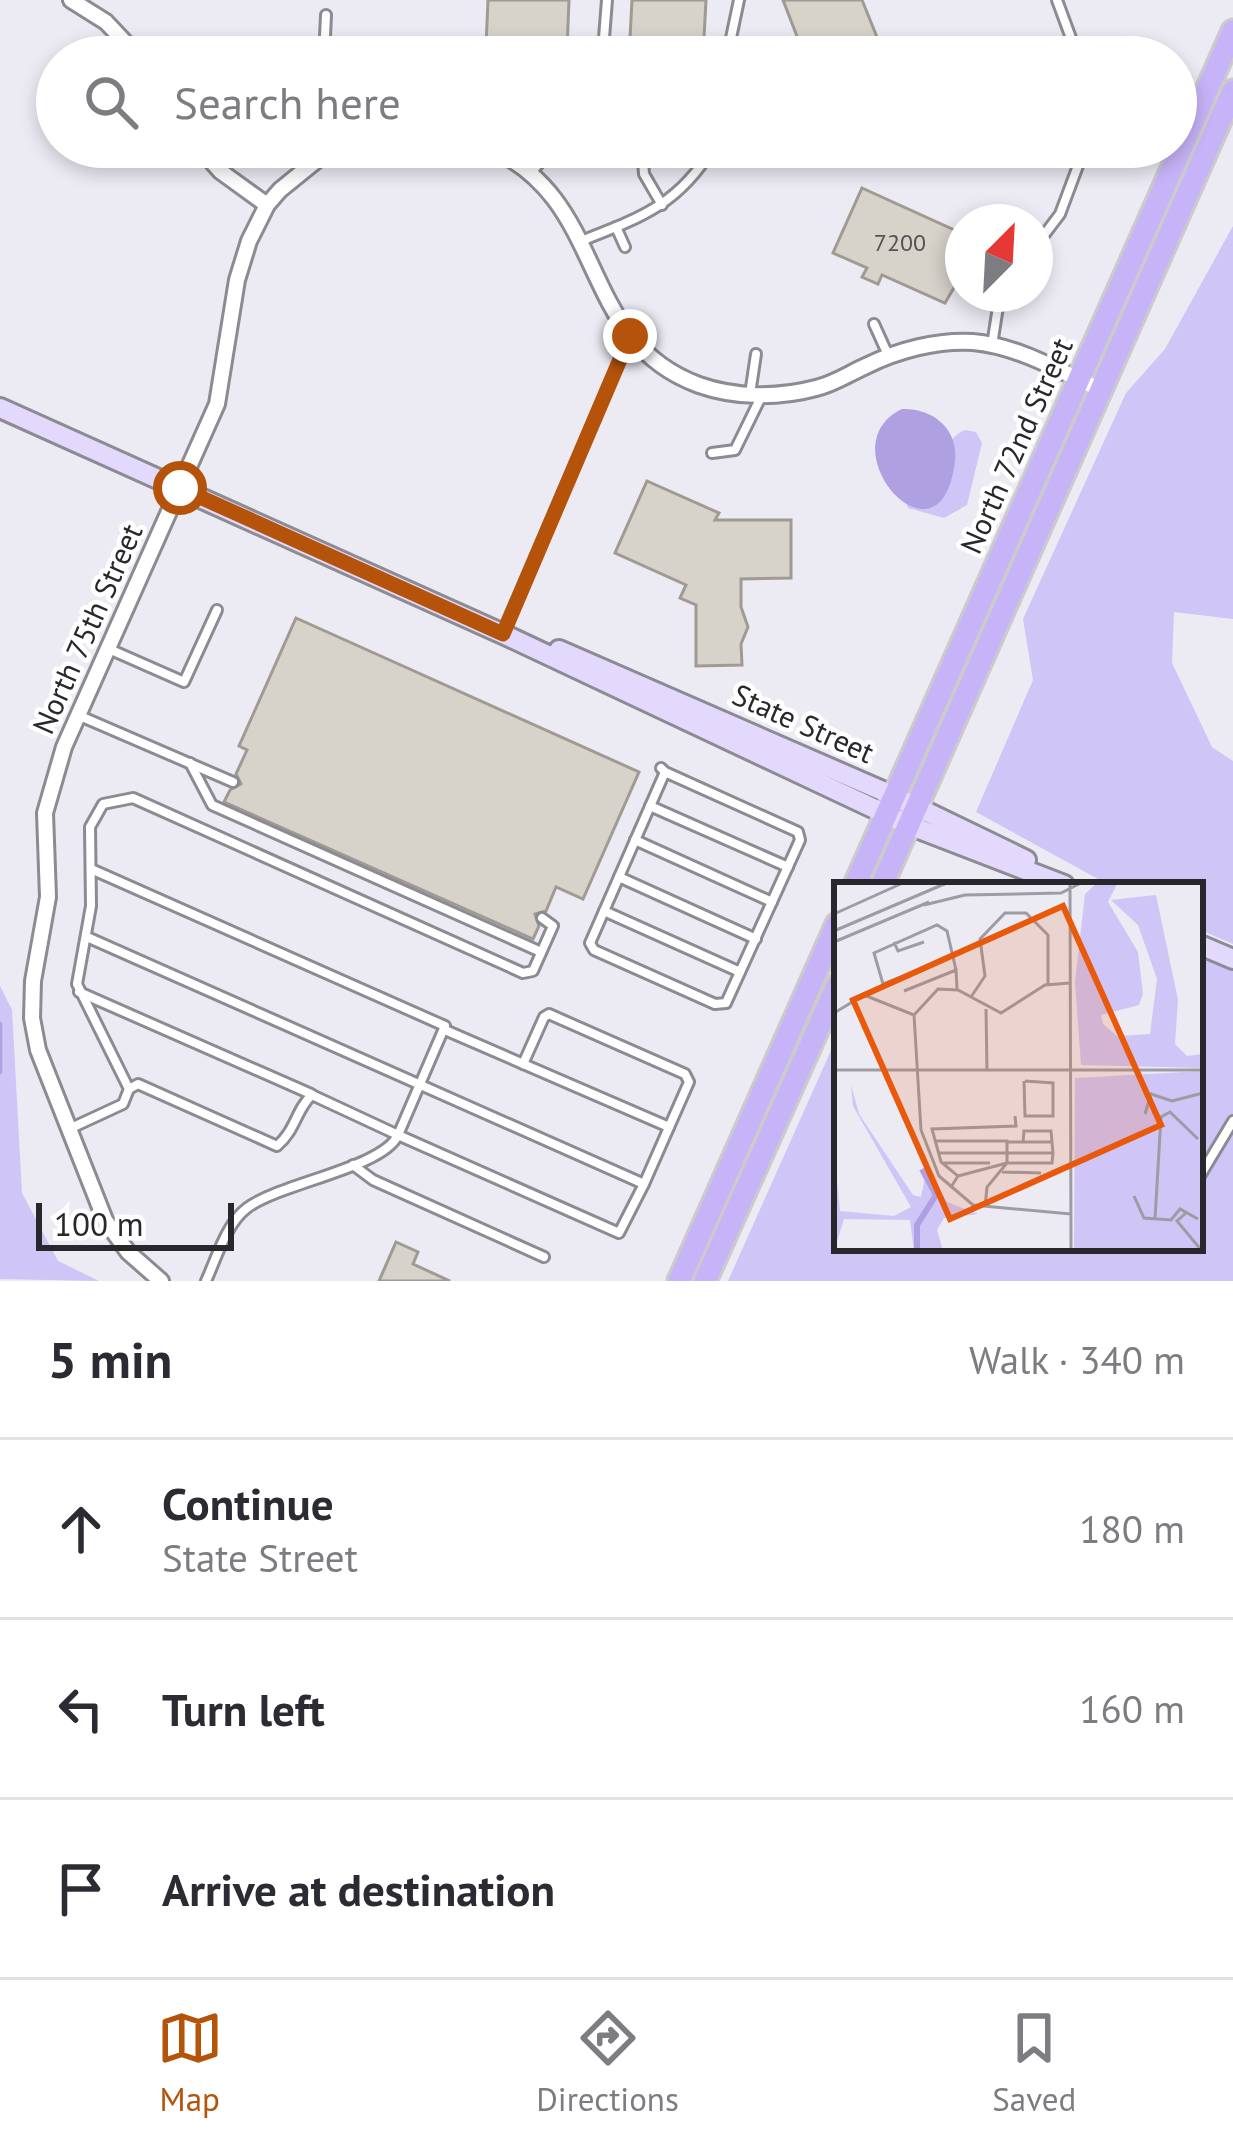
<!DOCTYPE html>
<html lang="en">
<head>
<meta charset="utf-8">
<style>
  :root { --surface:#fff; --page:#f7f7f7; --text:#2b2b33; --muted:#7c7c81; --line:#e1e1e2; --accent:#b45309 }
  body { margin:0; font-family:"PT Sans",sans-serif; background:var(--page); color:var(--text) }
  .compass { position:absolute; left:945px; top:204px; width:108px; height:108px; border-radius:50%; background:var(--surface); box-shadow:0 6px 18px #0003; rotate:24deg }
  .scale { position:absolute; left:36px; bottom:30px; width:198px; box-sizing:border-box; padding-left:12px; border:6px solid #28272b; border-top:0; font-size:33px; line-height:42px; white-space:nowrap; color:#28272b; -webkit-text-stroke:9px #fff; paint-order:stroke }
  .stop { position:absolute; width:36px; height:36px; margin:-27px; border:9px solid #b45309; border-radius:50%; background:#fff }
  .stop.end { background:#b45309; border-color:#fff; box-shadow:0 3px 12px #0008 }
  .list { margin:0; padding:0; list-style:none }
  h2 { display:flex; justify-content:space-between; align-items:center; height:156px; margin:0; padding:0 48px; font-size:51px }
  h2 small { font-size:39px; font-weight:400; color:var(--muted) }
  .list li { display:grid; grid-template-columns:78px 1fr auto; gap:36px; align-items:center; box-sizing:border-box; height:180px; padding:0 48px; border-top:3px solid var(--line) }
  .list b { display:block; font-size:45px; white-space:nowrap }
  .list p { margin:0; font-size:39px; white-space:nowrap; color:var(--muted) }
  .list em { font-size:39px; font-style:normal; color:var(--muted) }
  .icon { flex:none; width:66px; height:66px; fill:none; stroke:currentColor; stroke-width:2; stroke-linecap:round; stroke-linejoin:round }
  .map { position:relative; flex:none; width:1233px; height:1281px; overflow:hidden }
  .search { position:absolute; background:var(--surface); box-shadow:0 6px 18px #0003; left:36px; right:36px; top:36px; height:132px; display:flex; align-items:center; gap:30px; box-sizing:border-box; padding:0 42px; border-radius:66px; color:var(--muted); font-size:45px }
  .sheet { height:696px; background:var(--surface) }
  nav { display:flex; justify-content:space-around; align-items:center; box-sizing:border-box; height:168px; border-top:3px solid var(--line); background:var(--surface); font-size:33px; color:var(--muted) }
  nav a { display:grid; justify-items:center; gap:6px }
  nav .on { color:var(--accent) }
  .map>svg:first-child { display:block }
</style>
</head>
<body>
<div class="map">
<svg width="1233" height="1281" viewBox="0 0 1233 1281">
  <rect width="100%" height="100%" fill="#eceaf3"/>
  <g fill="#cfc5f6">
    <path d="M 1233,226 L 1233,619 L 1174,612 L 1172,663 L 1212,747 L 1233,761 L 1233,944 L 1200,930 L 1200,885 L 1109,885 L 976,812 L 1033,680 L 1023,619 L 1126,393 L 1165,349 Z"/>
    <path d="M 965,430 L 976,432 L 982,443 L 967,505 L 944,518 L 908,508 L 905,499 C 927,481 943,439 965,430 Z"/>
    <path d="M 1200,949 L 1233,963 L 1233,1281 L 728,1281 L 837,1037 L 837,1248 L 1200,1248 Z"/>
    <path d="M 0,986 L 12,1010 L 22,1193 L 58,1261 L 99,1281 L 0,1279 Z"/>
  </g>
  <path fill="#afa0e1" d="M 902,409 C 932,408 958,428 955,460 C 942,580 823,447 902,409 Z"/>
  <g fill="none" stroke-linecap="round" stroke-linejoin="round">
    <path stroke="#afa0e1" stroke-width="4.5" d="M 0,1024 L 0,1072"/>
  </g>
  <g fill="#d7d2ca" stroke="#9f9a92" stroke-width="3">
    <path d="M 488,0 L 569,0 L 567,50 L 486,46 Z"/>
    <path d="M 632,0 L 706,0 L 703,57 L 629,57 Z"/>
    <path d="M 783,0 L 862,0 L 885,57 L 805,57 Z"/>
    <path d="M 862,188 L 963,234 L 963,272 L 945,303 L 882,275 L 878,284 L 862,277 L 867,268 L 833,253 Z"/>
    <path d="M 647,481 L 719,513 L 715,520 L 791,520 L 791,578 L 741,579 L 741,607 L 748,627 L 741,644 L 742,665 L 696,666 L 696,605 L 680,598 L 686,585 L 615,553 Z"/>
    <path d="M 296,618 L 639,772 L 583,899 L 556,887 L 546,911 L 535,914 L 539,926 L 533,939 L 224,802 L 230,790 L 241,784 L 236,774 L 247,750 L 239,746 Z"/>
    <path d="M 396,1242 L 418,1252 L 413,1264 L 450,1281 L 379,1281 Z"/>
  </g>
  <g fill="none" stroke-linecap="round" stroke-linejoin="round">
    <defs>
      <g id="lane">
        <path d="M 1057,0 L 1078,57"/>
        <path d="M 324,57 L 326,15"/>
        <path d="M 595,57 L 604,38 L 607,0"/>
        <path d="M 727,57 L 739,0"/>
        <path d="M 642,147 L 644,174 L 662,205"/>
        <path d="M 775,147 L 789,155 L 816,147"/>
        <path d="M 531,173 L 553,147"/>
        <path d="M 616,227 L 625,247"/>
        <path d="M 581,241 C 640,218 680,204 713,147"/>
        <path d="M 1035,247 L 1060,214 L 1085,147"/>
        <path d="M 874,324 L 888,355"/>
        <path d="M 992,345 L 1000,294"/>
        <path d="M 750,394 L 756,354"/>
        <path d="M 712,453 L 735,450 L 761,397"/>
        <path d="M 503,632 L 630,337"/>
        <path d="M 109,649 L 184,682 L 217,610"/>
        <path d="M 80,716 L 233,782"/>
        <path d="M 190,763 L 212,805 L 541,952"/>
        <path d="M 661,768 L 665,772 L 590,943 L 594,950 L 715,1004 L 726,1003 L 800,840 L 798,832 L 665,772"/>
        <path d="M 650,806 L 788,867"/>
        <path d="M 635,840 L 772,902"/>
        <path d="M 91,869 L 445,1026 L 398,1135 L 312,1095 C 296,1109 296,1130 277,1146 L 138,1084 L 129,1089"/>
        <path d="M 619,877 L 756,939"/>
        <path d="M 604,911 L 740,972"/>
        <path d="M 87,937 L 644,1184 L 689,1082 L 685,1074 L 549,1014 L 544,1017 L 523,1064"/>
        <path d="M 79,992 L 311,1094"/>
        <path d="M 445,1030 L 669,1127"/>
        <path d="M 69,1129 L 123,1104 L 129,1089 L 77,984 L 91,906 L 90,827 L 103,804 L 133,798 L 523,973 L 533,971 L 553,926 L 542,918"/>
        <path d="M 353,1165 L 373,1180 L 544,1257"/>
        <path d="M 1200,1176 L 1233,1121"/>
        <path d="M 206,1281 C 217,1257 226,1224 247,1208 C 280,1183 383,1168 398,1135 L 619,1233 L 644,1184"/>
      </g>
      <g id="street">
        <path d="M 71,0 L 106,22 L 139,57"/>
        <path d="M 199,147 L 220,171 L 267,205"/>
        <path d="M 487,147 C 610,198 575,340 699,385 C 736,398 779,398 816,388 C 834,384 850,373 866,366 C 898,350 937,340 973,342 C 1018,346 1060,371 1101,390"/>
        <path d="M 161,1281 L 128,1252 L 105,1220 L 38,1050 L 32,1018 L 33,981 L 48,897 L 45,813 L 64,747 L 217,404 L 237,280 L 249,241 L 267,205 L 280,190 L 333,147"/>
      </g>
      <g id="secondary">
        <path d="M 0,408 L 503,634 L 909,825 L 1064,885"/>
        <path d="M 559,650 L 894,796 L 1026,860"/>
        <path d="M 1200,945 L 1233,959"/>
      </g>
      <g id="primary">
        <path d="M 855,885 L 1233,31"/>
        <path d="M 882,885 L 1233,91"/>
        <path d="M 679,1281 L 837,924"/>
        <path d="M 705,1281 L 837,986"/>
      </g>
    </defs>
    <use href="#lane" stroke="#8c8b93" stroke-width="14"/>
    <use href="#street" stroke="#8c8b93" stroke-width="20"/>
    <use href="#secondary" stroke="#8c8b93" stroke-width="24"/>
    <use href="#primary" stroke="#cbcbcc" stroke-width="27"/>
    <use href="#lane" stroke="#fff" stroke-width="8"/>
    <use href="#street" stroke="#fff" stroke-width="14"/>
    <use href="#secondary" stroke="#e3d9fc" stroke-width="18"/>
    <use href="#primary" stroke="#c7b3f8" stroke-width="21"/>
  </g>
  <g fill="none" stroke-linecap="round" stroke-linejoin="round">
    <path stroke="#b45309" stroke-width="15" d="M 180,488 L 503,634 L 630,336"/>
  </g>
  <g text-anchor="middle" stroke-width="9" stroke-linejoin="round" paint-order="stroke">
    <g font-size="24" fill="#545253">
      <text x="900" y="251">7200</text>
    </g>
    <g font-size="30" fill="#28272b" stroke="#fff">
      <text transform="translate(1017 446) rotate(-66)" y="10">North 72nd Street</text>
      <text transform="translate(88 629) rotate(-66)" y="10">North 75th Street</text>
      <text transform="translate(803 724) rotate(24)" y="10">State Street</text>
    </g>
  </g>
  <g transform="translate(834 882)">
    <rect width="369" height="369" fill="#eceaf3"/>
    <path d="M 264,0 L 284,0 L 274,20 L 304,70 L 309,112 L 305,123 L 267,133 L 269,142 L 283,154 L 316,152 L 323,97 L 304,43 L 277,18 L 322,13 L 344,118 L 341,162 L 353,174 L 369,172 L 369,186 L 247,183 L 241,100 L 251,12 ZM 369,189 L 369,369 L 240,369 L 241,196 ZM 17,203 L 25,232 L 79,313 L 87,315 L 93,286 L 113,320 L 144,332 L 110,336 L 103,348 L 109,369 L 80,369 L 76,338 L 10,337 L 0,369 L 0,269 L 6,329 L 60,334 L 77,325 L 19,224 Z" fill="#cfc5f6"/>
    <path fill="none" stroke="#afa0e1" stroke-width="6" d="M 83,369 L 83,343 L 102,313 L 88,287"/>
    <path fill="none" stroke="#9e9ca3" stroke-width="3" d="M 236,0 L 237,369M 90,23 L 131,13 L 227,11 L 245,2M 0,32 L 71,0M 0,49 L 115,0M 0,60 L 95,20M 60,60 L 64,69 L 90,60M 70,94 L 49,102 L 40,71 L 103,43 L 113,49 L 122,88M 70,109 L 122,88 L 123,107M 137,115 L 151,94 L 146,57 L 171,31 L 192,31 L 214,53 L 214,102M 152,127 L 153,188M 0,131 L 30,113 L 80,133M 80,133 L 87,248 L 105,294 L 139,323 L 237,332M 80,133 L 104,107 L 124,108 L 167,131 L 211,103 L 236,101M 0,188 L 369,188M 190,199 L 191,234 L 219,234 L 219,201 L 191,199M 311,232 L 317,212 L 338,219 L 369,211M 101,259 L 173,259 L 173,281 L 124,294M 173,260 L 219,260M 105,271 L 219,271 L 217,249 L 190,249 L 189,260M 109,281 L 156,281M 168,290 L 207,291M 117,305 L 124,294 L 107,280 L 98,247 L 182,244 L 181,234M 300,314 L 310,336 L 337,338 L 346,327 L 364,337M 151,325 L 153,305 L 173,281 L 218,281 L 219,271M 352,331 L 343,339 L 368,369M 321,337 L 327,235 L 336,230 L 364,257"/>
    <path fill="#e8590c" fill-opacity="0.15" stroke="#e8590c" stroke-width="6" d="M 229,24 L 327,243 L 116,337 L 19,118 Z"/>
    <rect width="369" height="369" fill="none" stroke="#28272b" stroke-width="6"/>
  </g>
</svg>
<svg class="compass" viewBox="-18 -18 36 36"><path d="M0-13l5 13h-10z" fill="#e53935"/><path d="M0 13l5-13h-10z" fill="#7c7c81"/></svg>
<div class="scale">100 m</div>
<div class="stop" style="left:180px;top:488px"></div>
<div class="stop end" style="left:630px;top:336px"></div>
<div class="search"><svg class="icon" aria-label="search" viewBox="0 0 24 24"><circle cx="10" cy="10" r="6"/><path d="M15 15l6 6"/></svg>Search here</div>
</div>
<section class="sheet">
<h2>5 min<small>Walk · 340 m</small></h2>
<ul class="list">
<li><svg class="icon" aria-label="ahead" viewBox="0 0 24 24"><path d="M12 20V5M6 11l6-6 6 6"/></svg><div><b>Continue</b><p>State Street</p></div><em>180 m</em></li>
<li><svg class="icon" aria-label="left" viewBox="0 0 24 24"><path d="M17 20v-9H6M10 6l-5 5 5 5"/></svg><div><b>Turn left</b></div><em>160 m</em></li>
<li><svg class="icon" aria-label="arrive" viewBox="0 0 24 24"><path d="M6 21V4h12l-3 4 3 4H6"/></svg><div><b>Arrive at destination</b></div></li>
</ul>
</section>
<nav>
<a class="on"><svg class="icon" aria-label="map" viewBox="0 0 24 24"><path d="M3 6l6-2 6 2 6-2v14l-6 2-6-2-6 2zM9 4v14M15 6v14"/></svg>Map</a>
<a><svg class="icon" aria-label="directions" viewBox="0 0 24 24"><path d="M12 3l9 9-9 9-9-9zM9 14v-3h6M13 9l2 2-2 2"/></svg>Directions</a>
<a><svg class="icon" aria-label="saved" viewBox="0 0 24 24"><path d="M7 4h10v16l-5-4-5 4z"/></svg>Saved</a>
</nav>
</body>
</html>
